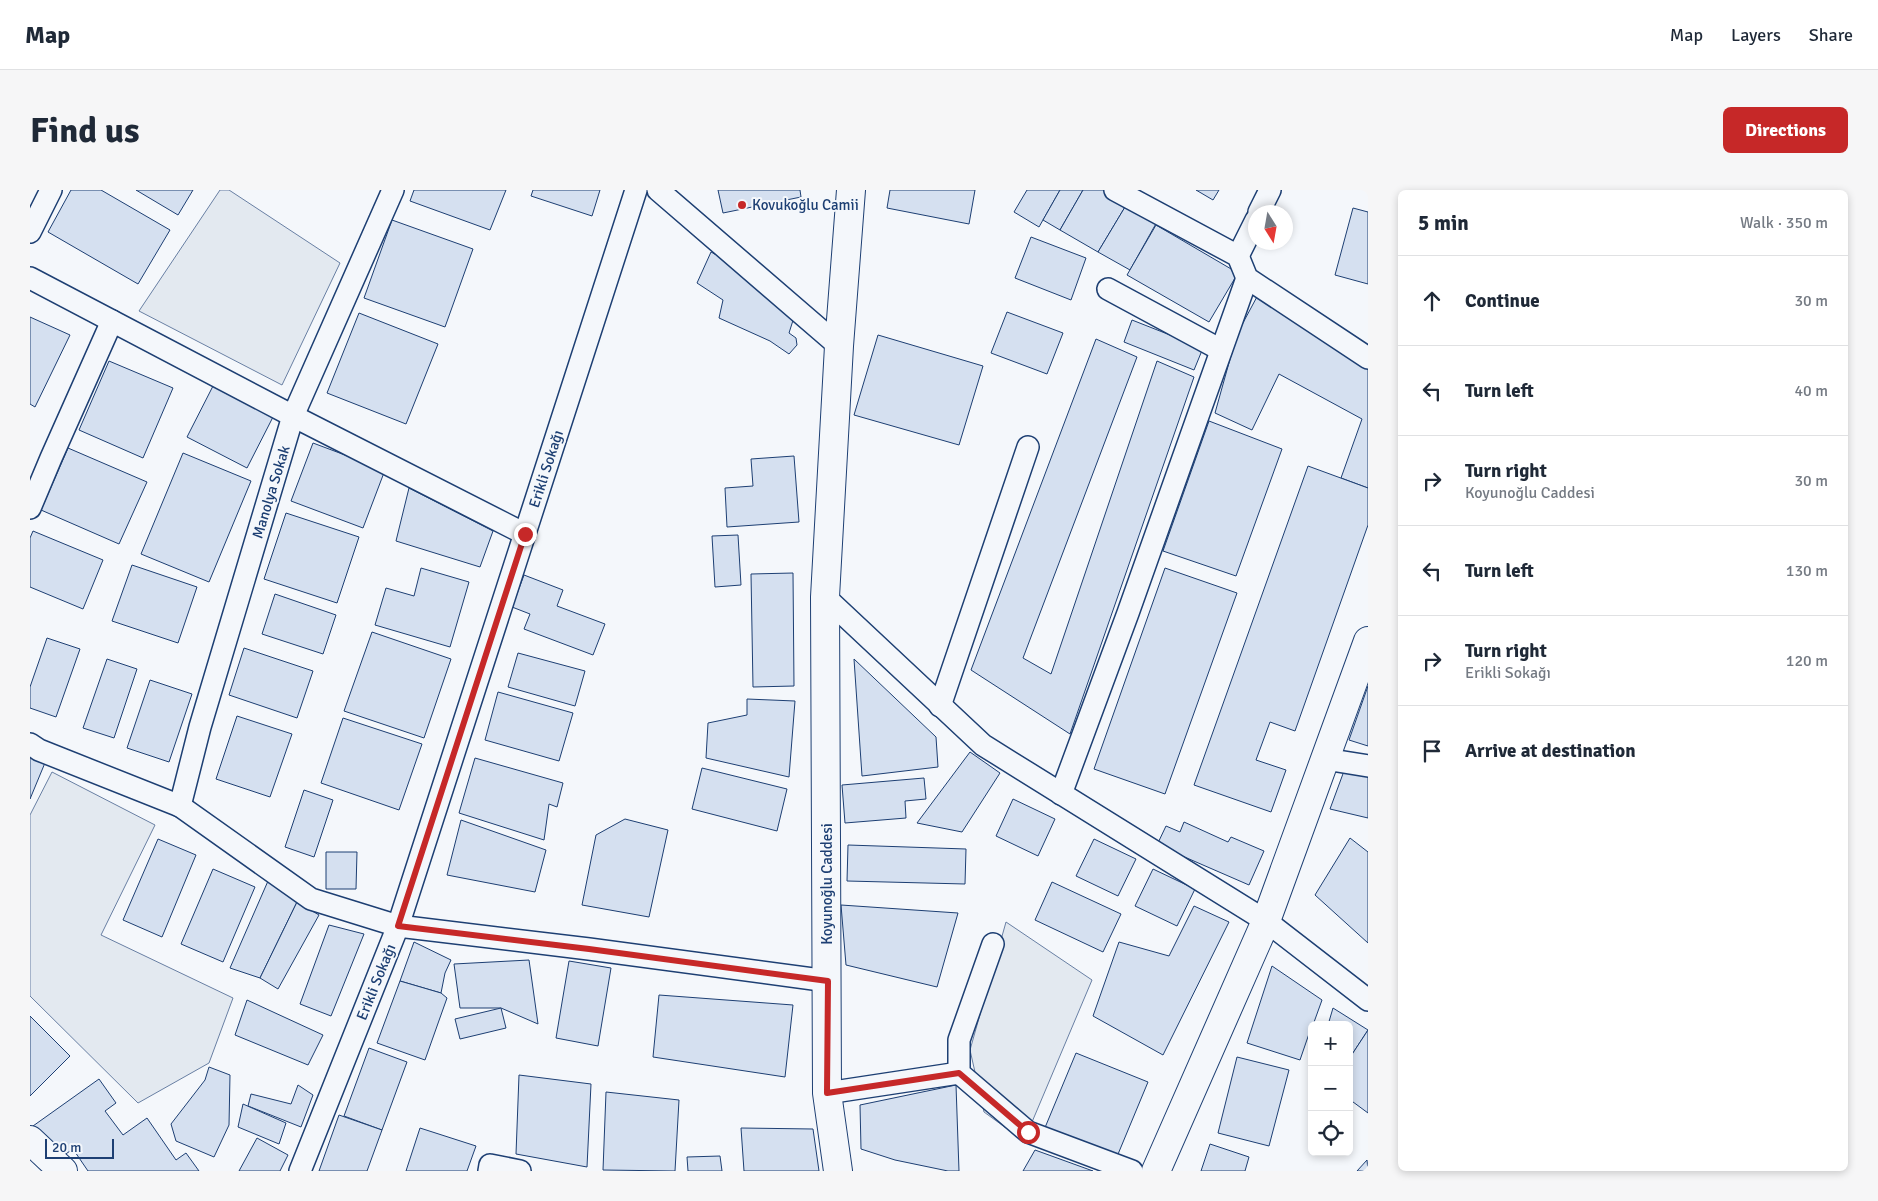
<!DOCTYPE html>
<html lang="en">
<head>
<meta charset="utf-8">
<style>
  :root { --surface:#fff; --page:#f6f6f7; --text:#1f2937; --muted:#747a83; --line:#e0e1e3; --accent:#c62828 }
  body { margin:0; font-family:Signika,sans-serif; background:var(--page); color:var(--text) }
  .controls { position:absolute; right:15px; bottom:15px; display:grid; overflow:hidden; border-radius:8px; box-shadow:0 2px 8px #0003 }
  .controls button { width:45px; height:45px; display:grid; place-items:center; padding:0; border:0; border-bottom:1px solid var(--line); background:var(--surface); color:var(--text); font:25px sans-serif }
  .compass { position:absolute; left:1218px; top:15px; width:45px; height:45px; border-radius:50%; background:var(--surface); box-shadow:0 2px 8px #0003; rotate:169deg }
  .scale { position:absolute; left:15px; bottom:12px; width:69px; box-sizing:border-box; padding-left:5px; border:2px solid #1d3f73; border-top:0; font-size:14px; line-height:18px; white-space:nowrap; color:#1d3f73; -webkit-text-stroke:4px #f4f7fb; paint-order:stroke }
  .stop { position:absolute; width:15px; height:15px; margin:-11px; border:4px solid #c62828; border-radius:50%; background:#fff }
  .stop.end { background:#c62828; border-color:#fff; box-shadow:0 1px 5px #0008 }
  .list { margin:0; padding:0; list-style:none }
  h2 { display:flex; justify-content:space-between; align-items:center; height:65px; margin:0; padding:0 20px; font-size:21px }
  h2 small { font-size:16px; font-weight:400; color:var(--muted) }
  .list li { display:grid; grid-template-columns:32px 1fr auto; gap:15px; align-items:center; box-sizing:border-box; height:90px; padding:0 20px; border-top:1px solid var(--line) }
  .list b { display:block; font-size:19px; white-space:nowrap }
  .list p { margin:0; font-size:16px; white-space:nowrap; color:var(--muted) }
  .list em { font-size:16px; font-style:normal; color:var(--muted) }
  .icon { flex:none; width:28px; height:28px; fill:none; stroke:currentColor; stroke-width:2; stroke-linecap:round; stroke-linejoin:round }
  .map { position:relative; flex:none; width:1338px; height:981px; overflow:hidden; border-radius:8px }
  header { display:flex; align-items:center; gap:30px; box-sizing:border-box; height:70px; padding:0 25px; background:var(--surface); border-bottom:1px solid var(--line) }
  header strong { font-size:24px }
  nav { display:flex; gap:28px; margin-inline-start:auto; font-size:18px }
  .intro { display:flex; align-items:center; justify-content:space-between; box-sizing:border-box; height:120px; padding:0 30px }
  h1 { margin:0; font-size:35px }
  .button { padding:12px 22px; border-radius:8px; background:var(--accent); color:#fff; font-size:18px; font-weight:700 }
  main { display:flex; gap:30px; padding:0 30px }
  aside { flex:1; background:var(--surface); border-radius:8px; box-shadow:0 2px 8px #0003 }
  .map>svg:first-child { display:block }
</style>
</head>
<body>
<header>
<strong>Map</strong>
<nav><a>Map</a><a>Layers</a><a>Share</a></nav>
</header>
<div class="intro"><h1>Find us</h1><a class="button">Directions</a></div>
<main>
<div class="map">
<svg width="1338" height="981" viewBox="0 0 1338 981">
  <rect width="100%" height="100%" fill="#f4f7fb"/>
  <g fill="#e3e9f0" stroke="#687fa3">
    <path d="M 190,0 L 199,0 L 310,73 L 252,195 L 109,121 Z"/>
    <path d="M 22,582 L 125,635 L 71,745 L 203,808 L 179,873 L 108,913 L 0,806 L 0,625 Z"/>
    <path d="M 976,732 L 1062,790 L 994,951 L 954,922 L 940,860 Z"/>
  </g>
  <g fill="#d5e0f0" stroke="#1d3f73">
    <path d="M 41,0 L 71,0 L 140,40 L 108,94 L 18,42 Z"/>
    <path d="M 106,0 L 163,0 L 148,25 Z"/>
    <path d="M 384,0 L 476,0 L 460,40 L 380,11 Z"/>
    <path d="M 503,0 L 570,0 L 562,26 L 501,6 Z"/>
    <path d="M 688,0 L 770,0 L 771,7 L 693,23 Z"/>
    <path d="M 860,0 L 945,0 L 939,34 L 857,18 Z"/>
    <path d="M 997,0 L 1030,0 L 1009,37 L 984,22 Z"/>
    <path d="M 1030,0 L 1053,0 L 1030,40 L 1013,30 Z"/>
    <path d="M 1053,0 L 1076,0 L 1098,12 L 1068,62 L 1030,40 Z"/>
    <path d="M 1166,0 L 1189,0 L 1183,10 Z"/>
    <path d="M 1098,12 L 1128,30 L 1100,80 L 1068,62 Z"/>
    <path d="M 1323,18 L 1338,22 L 1338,94 L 1305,85 Z"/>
    <path d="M 362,30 L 443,59 L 415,137 L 334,108 Z"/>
    <path d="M 1126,35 L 1208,83 L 1179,132 L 1097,85 Z"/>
    <path d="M 1001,47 L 1056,68 L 1041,110 L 985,88 Z"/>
    <path d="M 681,62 L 717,82 L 765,124 L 759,143 L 766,148 L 767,155 L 759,164 L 740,151 L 689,128 L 693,110 L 667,93 Z"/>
    <path d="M 1229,103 L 1338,174 L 1338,298 L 1311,288 L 1332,229 L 1249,184 L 1222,240 L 1185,223 L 1207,144 Z"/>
    <path d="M 977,122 L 1033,143 L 1017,184 L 961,163 Z"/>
    <path d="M 329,123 L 408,154 L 376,234 L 297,203 Z"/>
    <path d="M 0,127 L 40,145 L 5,217 L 0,214 Z"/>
    <path d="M 1102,130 L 1173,158 L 1164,180 L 1094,152 Z"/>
    <path d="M 848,145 L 953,176 L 929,255 L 824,225 Z"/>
    <path d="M 1066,149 L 1107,167 L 993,468 L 1021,484 L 1127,171 L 1164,187 L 1040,544 L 941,480 Z"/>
    <path d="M 79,171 L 143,198 L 113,268 L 49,240 Z"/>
    <path d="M 183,196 L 243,227 L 217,278 L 157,247 Z"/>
    <path d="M 1179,231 L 1252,259 L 1206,386 L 1133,361 Z"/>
    <path d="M 283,253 L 355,280 L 333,338 L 261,311 Z"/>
    <path d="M 38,258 L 117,292 L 89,354 L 11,320 Z"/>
    <path d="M 153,263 L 221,291 L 179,392 L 111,364 Z"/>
    <path d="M 764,266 L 769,332 L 697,337 L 695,298 L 723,296 L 721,269 Z"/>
    <path d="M 1278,276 L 1338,298 L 1338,335 L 1265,541 L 1240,532 L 1226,570 L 1256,580 L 1241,622 L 1164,595 Z"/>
    <path d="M 379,298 L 463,341 L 450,377 L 366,351 Z"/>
    <path d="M 256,323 L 329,347 L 307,413 L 234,389 Z"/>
    <path d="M 3,341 L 73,370 L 53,419 L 0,397 L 0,348 Z"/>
    <path d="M 708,345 L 711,395 L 685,397 L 682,346 Z"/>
    <path d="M 102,375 L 167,397 L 148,453 L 82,431 Z"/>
    <path d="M 391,378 L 439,392 L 420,457 L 345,435 L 356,398 L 384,406 Z"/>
    <path d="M 1135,378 L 1207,403 L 1135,604 L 1064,579 Z"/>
    <path d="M 763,383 L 764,496 L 723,497 L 721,384 Z"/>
    <path d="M 494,385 L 533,400 L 527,416 L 575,434 L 563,465 L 494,439 L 500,424 L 482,417 Z"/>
    <path d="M 245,404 L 306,425 L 293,464 L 232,444 Z"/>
    <path d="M 342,442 L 421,469 L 394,548 L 314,521 Z"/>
    <path d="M 17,448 L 50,459 L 26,527 L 0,518 L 0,497 Z"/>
    <path d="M 214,458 L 283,481 L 267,528 L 199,505 Z"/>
    <path d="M 488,463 L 555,481 L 545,516 L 478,497 Z"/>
    <path d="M 77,469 L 107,479 L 84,548 L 53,538 Z"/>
    <path d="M 824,469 L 906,547 L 908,577 L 832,586 Z"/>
    <path d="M 120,490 L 162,504 L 139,572 L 97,558 Z"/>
    <path d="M 1338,496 L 1338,556 L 1319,550 Z"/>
    <path d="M 468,502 L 543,523 L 529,571 L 455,550 Z"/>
    <path d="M 717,509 L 765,511 L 759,587 L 676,568 L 678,533 L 717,525 Z"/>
    <path d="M 207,526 L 262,544 L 240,607 L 186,589 Z"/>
    <path d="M 313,528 L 392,554 L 369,620 L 291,593 Z"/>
    <path d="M 0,560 L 17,568 L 0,609 Z"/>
    <path d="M 940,562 L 970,583 L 932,642 L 887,633 Z"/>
    <path d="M 445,568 L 533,593 L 527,617 L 519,614 L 514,650 L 429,623 Z"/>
    <path d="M 672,578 L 757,599 L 747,641 L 662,619 Z"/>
    <path d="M 1314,581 L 1338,586 L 1338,628 L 1300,619 Z"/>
    <path d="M 894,588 L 896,609 L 875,611 L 876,628 L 815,633 L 812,595 Z"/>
    <path d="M 274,600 L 303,610 L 284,667 L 255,657 Z"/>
    <path d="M 983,609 L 1025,629 L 1008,666 L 966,646 Z"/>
    <path d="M 595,629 L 638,640 L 619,727 L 552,715 L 566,645 Z"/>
    <path d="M 431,630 L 516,660 L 505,702 L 417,685 Z"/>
    <path d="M 1154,632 L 1198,652 L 1201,647 L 1234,661 L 1219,695 L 1127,655 L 1136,636 L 1150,642 Z"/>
    <path d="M 1320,648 L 1338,662 L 1338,753 L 1285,705 Z"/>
    <path d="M 128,649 L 166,665 L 132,747 L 93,730 Z"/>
    <path d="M 1064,649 L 1106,669 L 1088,706 L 1046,686 Z"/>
    <path d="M 818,655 L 936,659 L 935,694 L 817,691 Z"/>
    <path d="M 296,662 L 327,662 L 326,699 L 296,699 Z"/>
    <path d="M 183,679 L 225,697 L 193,772 L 151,754 Z"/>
    <path d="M 1123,679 L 1165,699 L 1147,736 L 1105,716 Z"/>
    <path d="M 238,691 L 267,712 L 230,788 L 200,778 Z"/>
    <path d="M 1022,692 L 1091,724 L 1073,762 L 1005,730 Z"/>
    <path d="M 267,712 L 289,725 L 248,799 L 230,788 Z"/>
    <path d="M 811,715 L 928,723 L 907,797 L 816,775 Z"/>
    <path d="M 1164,716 L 1199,732 L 1133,865 L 1063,826 L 1089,752 L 1139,766 Z"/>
    <path d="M 299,735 L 334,744 L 301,826 L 270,814 Z"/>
    <path d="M 384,752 L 421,770 L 415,783 L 411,803 L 370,791 Z"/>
    <path d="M 499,770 L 508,834 L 471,818 L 430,818 L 424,774 Z"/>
    <path d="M 539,771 L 581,778 L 568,856 L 526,848 Z"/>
    <path d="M 1242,776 L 1292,810 L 1283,835 L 1282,835 L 1270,870 L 1217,853 Z"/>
    <path d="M 370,791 L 411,803 L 417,808 L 395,870 L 347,853 Z"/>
    <path d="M 629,805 L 763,815 L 755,887 L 623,867 Z"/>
    <path d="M 217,810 L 293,845 L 278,875 L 205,845 Z"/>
    <path d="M 471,818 L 476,838 L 430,849 L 425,829 Z"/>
    <path d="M 1303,818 L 1338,840 L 1319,869 L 1319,835 L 1298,835 Z"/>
    <path d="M 0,826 L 40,866 L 0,906 Z"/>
    <path d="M 1338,840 L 1338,923 L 1319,909 L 1319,869 Z"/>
    <path d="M 339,858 L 377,872 L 352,940 L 314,926 Z"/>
    <path d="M 1046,863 L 1118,892 L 1086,969 L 1014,940 Z"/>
    <path d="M 1207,867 L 1259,880 L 1239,956 L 1188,943 Z"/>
    <path d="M 179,877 L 200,885 L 199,935 L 184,967 L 146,951 L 141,934 L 175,890 Z"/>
    <path d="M 489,885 L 561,894 L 557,977 L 486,964 Z"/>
    <path d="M 69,889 L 86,913 L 75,921 L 93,945 L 117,928 L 146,970 L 156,963 L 169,981 L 58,981 L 43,959 L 27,970 L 3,936 Z"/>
    <path d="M 268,895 L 283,905 L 271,937 L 218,916 L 221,904 L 261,914 Z"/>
    <path d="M 926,895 L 929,981 L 918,981 L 865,970 L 831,959 L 830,915 Z"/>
    <path d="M 576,902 L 649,910 L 645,981 L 573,980 Z"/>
    <path d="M 213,914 L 256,933 L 249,954 L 208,937 Z"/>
    <path d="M 309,925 L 352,940 L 337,981 L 289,981 Z"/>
    <path d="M 390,938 L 446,956 L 437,981 L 376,981 Z"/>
    <path d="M 711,938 L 783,939 L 789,981 L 714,981 Z"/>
    <path d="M 227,948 L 258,965 L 250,981 L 209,981 Z"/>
    <path d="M 1180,954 L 1219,967 L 1215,981 L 1171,981 Z"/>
    <path d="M 1005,960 L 1063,981 L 993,981 Z"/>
    <path d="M 690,966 L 692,981 L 658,981 L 657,967 Z"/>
    <path d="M 1337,970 L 1338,981 L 1327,981 Z"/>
  </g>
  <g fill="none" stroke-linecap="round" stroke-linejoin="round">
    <defs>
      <g id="street">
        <path d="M 628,0 L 809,156"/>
        <path d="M 1085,0 L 1208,66 L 1217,88 L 1338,168"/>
        <path d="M 1229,22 L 1240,0"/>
        <path d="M 0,42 L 21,0"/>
        <path d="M 1208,66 L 1226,30"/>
        <path d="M 0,88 L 263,226 L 495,344"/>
        <path d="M 1078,99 L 1191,160"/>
        <path d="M 0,318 L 21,268 L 82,131"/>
        <path d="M 795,407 L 953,555 L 1236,731 L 1338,810"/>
        <path d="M 910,516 L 998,257"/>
        <path d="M 0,554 L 9,560 L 150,616 L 281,709 L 368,736 L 559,759 L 798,791"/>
        <path d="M 1295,569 L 1338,576"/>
        <path d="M 1031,604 L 1098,423 L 1217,88"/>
        <path d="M 150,616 L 170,537 L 263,226 L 363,0"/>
        <path d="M 963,754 L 929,850 L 929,883 L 998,942 L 1102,981"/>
        <path d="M 797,903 L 929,883"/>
        <path d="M 270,981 L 368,736 L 606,0"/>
        <path d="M 459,981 L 460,975 L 490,981"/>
      </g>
      <g id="secondary">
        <path d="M 0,950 L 33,981"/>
        <path d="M 808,981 L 797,903 L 795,407 L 809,156 L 821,0"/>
        <path d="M 1126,981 L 1236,731 L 1338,451"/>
      </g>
    </defs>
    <use href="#street" stroke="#1d3f73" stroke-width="24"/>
    <use href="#secondary" stroke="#1d3f73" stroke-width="30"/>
    <use href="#street" stroke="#f4f7fb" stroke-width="21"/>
    <use href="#secondary" stroke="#f4f7fb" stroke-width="28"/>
  </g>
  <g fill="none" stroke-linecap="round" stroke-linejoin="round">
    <path stroke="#c62828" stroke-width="6" d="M 495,344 L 368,736 L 559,759 L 798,791 L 797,903 L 929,883 L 998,942"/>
  </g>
  <circle fill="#c62828" stroke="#f4f7fb" stroke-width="2" cx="712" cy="15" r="5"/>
  <g text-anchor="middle" stroke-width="4" stroke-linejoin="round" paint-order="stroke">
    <g font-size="15" fill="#1d3f73" stroke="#f4f7fb" text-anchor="start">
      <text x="722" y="20">Kovukoğlu Camii</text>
    </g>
    <g font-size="15" fill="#1d3f73" stroke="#f4f7fb">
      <text transform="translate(516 279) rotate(-72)" y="5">Erikli Sokağı</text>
      <text transform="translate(241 302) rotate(-73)" y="5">Manolya Sokak</text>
      <text transform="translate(797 694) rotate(-90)" y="5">Koyunoğlu Caddesi</text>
      <text transform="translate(346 792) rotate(-68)" y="5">Erikli Sokağı</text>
    </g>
  </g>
</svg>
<div class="controls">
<button>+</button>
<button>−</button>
<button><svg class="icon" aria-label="locate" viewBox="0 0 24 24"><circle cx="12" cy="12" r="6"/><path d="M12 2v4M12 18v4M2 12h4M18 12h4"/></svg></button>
</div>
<svg class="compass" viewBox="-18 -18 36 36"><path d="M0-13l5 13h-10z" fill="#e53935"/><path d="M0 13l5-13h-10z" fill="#747a83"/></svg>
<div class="scale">20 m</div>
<div class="stop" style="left:998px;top:942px"></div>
<div class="stop end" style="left:495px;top:344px"></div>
</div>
<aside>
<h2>5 min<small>Walk · 350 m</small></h2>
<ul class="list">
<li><svg class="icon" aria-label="ahead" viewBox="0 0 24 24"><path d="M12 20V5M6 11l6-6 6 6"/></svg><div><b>Continue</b></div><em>30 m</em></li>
<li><svg class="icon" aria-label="left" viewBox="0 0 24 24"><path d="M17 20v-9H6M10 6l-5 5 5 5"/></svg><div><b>Turn left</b></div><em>40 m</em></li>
<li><svg class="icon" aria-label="right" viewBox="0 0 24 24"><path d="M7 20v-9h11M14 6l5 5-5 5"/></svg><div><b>Turn right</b><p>Koyunoğlu Caddesi</p></div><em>30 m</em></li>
<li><svg class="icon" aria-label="left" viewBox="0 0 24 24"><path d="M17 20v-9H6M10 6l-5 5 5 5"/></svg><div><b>Turn left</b></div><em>130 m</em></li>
<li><svg class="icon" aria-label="right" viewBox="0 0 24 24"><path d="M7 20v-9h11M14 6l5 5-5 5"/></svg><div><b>Turn right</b><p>Erikli Sokağı</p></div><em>120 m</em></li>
<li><svg class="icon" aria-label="arrive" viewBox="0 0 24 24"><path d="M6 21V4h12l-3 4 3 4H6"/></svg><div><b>Arrive at destination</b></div></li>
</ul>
</aside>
</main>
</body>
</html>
